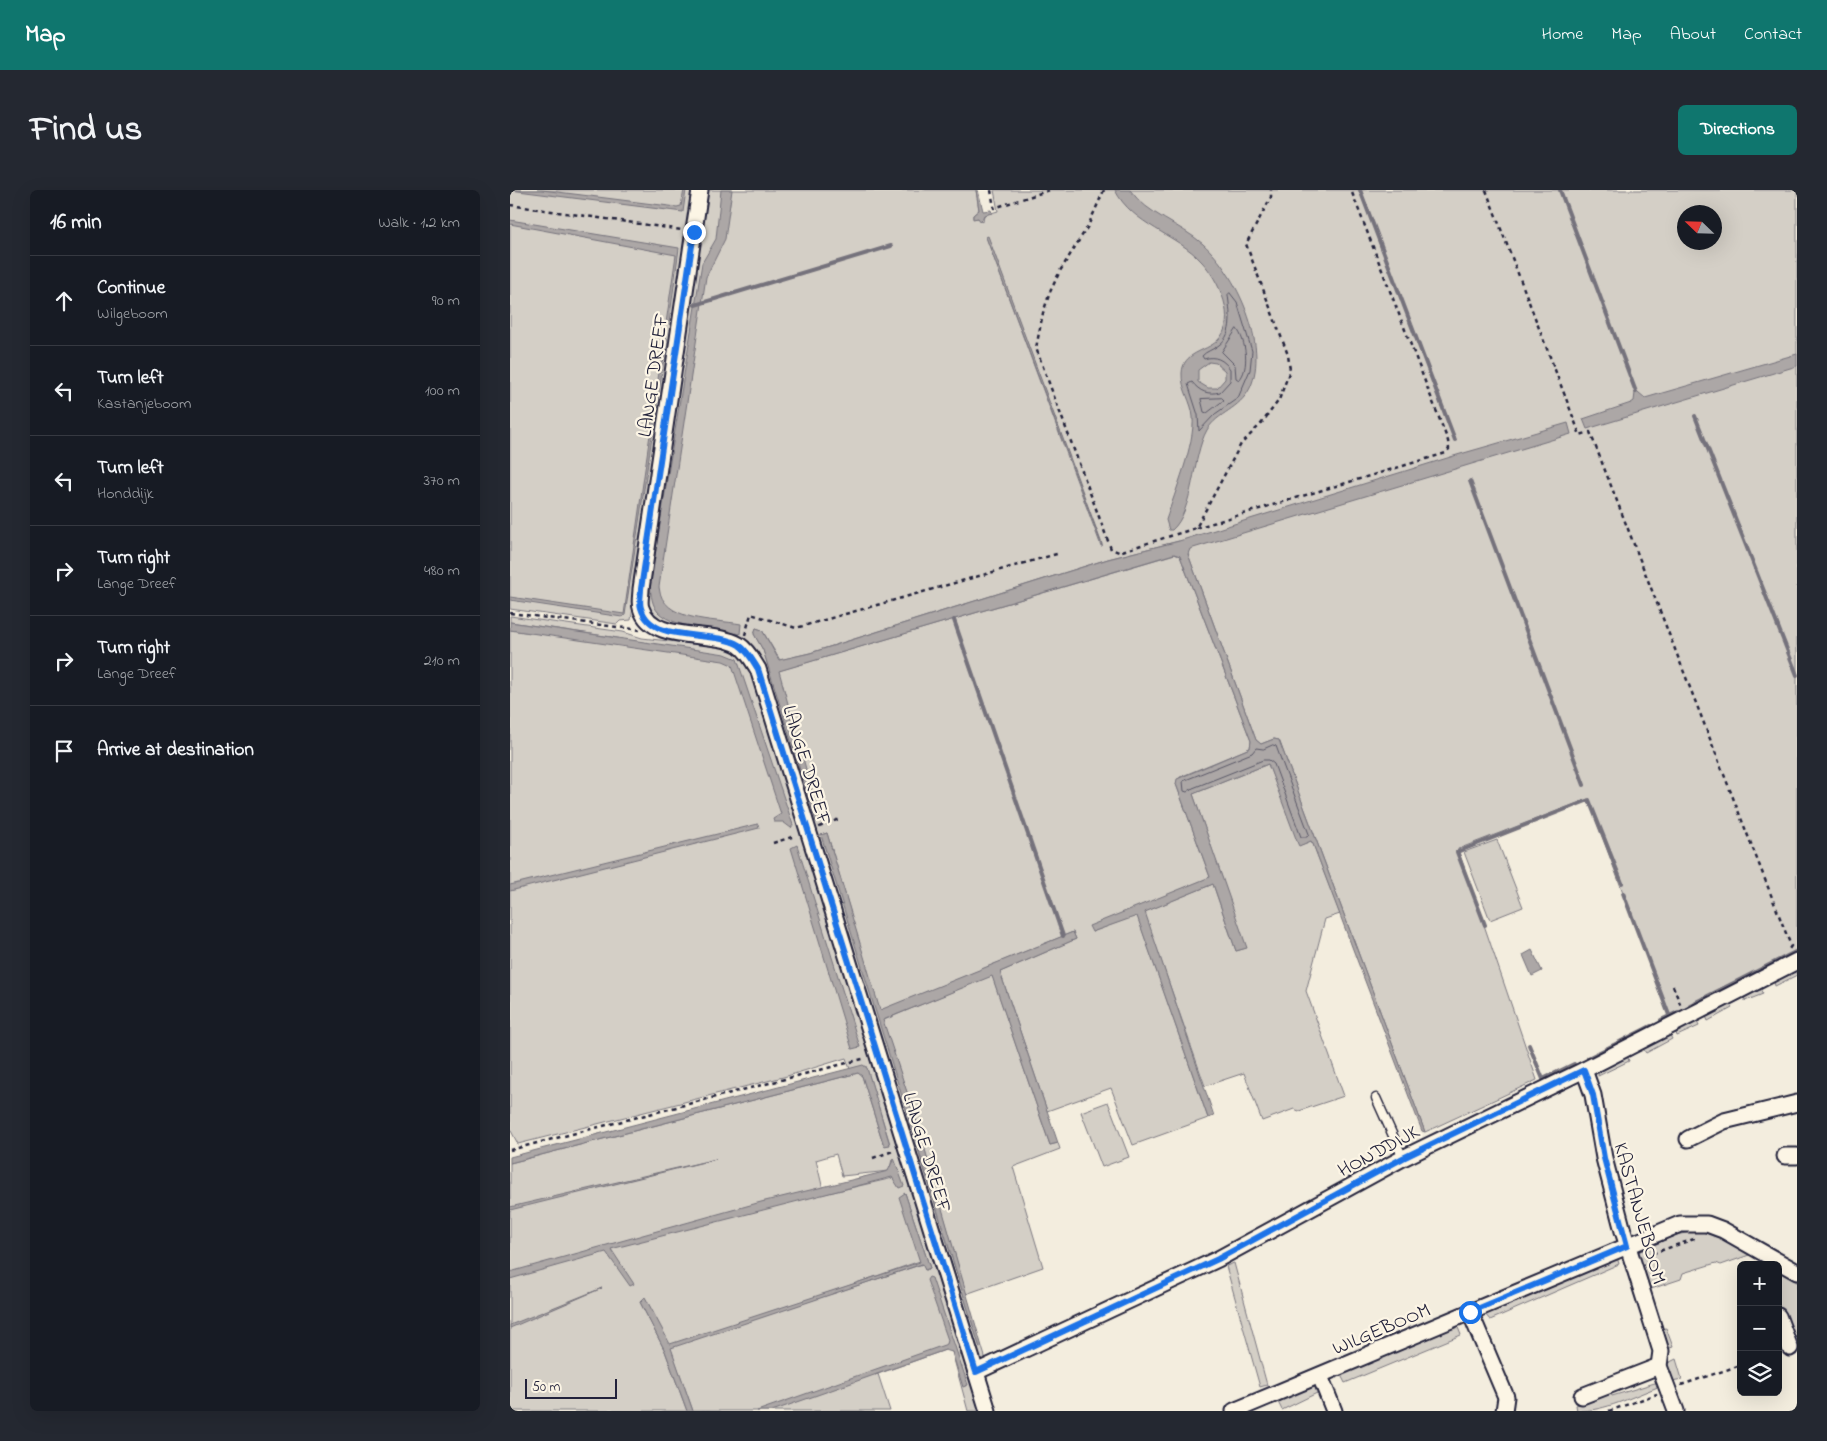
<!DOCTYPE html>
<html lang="en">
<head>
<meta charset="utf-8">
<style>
  :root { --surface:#171b24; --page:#242831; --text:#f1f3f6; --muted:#9ea1a6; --line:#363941; --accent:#0f766e }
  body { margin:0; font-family:"Indie Flower",sans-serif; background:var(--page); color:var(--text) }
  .controls { position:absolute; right:15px; bottom:15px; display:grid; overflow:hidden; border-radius:8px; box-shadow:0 5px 20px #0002 }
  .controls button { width:45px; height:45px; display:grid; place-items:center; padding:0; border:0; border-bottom:1px solid var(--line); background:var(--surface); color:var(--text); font:25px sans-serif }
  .compass { position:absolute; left:1167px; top:15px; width:45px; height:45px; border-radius:50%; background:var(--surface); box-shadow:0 5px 20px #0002; rotate:293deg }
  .scale { position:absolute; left:15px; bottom:12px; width:92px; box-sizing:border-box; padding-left:5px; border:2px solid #22223b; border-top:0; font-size:14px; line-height:18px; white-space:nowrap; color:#22223b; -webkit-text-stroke:4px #fcf5e5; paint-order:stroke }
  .stop { position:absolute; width:15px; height:15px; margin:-11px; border:4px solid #1a73e8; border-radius:50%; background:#fff }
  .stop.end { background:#1a73e8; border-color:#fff; box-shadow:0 1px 5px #0008 }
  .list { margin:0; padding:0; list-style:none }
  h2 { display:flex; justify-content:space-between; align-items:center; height:65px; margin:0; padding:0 20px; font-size:21px }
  h2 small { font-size:16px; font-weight:400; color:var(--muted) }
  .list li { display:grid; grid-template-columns:32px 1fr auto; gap:15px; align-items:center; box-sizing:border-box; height:90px; padding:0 20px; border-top:1px solid var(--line) }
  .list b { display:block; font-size:19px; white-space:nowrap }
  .list p { margin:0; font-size:16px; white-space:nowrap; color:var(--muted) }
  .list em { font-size:16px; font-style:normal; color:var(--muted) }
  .icon { flex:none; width:28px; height:28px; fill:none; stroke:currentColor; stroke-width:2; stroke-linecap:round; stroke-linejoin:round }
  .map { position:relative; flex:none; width:1287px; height:1221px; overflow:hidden; border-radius:8px }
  header { display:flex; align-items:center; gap:30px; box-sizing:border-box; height:70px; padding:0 25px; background:var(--accent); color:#fff }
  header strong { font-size:24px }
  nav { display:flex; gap:28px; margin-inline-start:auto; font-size:18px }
  .intro { display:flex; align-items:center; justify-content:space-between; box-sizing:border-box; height:120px; padding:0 30px }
  h1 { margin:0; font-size:35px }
  .button { padding:12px 22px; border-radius:8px; background:var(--accent); color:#fff; font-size:18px; font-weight:700 }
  main { display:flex; gap:30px; padding:0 30px }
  aside { flex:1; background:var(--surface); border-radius:8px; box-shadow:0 5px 20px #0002 }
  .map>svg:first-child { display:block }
</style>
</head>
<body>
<header>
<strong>Map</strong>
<nav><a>Home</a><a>Map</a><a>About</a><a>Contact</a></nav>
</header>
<div class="intro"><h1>Find us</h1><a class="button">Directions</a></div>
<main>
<aside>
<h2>16 min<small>Walk · 1.2 km</small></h2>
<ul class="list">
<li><svg class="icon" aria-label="ahead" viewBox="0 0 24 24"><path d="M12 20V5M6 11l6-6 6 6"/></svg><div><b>Continue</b><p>Wilgeboom</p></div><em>90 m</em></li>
<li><svg class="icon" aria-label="left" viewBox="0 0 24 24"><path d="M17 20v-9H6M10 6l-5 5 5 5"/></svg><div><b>Turn left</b><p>Kastanjeboom</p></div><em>100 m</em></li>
<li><svg class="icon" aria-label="left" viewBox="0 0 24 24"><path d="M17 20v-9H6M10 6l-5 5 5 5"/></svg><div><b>Turn left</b><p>Honddijk</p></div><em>370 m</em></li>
<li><svg class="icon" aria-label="right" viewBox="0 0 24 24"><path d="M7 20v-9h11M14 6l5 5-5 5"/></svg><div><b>Turn right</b><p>Lange Dreef</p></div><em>480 m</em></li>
<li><svg class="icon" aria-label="right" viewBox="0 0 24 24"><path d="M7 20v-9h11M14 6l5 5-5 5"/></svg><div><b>Turn right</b><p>Lange Dreef</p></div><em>210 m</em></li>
<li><svg class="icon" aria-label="arrive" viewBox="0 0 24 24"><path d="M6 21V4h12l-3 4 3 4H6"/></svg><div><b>Arrive at destination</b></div></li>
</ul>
</aside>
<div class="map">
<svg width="1287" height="1221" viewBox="0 0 1287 1221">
  <rect width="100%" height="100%" fill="#f3edde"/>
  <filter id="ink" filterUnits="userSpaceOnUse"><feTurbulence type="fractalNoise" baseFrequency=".02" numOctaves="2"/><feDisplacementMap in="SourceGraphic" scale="10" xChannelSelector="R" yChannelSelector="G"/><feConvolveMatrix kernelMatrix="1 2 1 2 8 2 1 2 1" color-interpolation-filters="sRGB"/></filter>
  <g filter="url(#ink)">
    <g fill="#d4cfc6" stroke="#7b7880" fill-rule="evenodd">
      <path d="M 0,0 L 191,0 L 121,430 L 110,431 L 107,434 L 0,419 Z"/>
      <path d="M 193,0 L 466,0 L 469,20 L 463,25 L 463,28 L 468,28 L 473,32 L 474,25 L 488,21 L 484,0 L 1287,0 L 1287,766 L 1180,815 L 1162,827 L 1159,825 L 1078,609 L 948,659 L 1027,890 L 915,942 L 769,550 L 764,549 L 751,554 L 746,550 L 678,364 L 679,359 L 669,351 L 598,369 L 300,463 L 270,470 L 252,440 L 246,438 L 244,444 L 253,460 L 309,632 L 268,481 L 665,364 L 670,366 L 741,551 L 740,558 L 670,587 L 666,594 L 700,687 L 582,742 L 627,725 L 698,928 L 623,955 L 601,898 L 537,921 L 490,782 L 566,749 L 563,742 L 370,821 L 374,830 L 482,785 L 540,955 L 548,953 L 550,959 L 503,977 L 533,1077 L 456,1104 L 407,932 L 376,842 L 401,937 L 470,1157 L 472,1157 L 477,1173 L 470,1176 L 299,633 L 255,477 L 251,470 L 150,435 L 134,418 ZM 1174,22 L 1204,22 L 1204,52 L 1174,52 ZM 476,47 L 478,47 L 592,356 L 591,356 ZM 317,643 L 363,799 L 311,645 Z"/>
      <path d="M 0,426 L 113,442 L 132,448 L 211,457 L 223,461 L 239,473 L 473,1221 L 458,1221 L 442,1162 L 438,1159 L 365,1185 L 368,1184 L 380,1221 L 183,1221 L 159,1154 L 135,1108 L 130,1112 L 155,1161 L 177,1221 L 0,1221 L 0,973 L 348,883 L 352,886 L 374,956 L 380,954 L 356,876 L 340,879 L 336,868 L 277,886 L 8,954 L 0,939 L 0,440 L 192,465 L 102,447 L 0,432 ZM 326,964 L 332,986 L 379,981 L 382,970 L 383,988 L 314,1004 L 306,970 ZM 395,1003 L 420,1078 L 415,1080 L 413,1074 L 214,1139 L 410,1071 Z"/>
      <path d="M 758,574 L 790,655 L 801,651 L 803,654 L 830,724 L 815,729 L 796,801 L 834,906 L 789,921 L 784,919 L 752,931 L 734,883 L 695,896 L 634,722 L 703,694 L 726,761 L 736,758 L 683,604 Z"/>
      <path d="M 987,650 L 1013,717 L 980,730 L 954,662 Z"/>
      <path d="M 1284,781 L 1287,785 L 1265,796 L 1264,791 Z"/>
      <path d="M 1250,799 L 1253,804 L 1235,811 L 1234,805 Z"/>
      <path d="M 1219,814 L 1222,818 L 1198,831 L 1195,824 Z"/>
      <path d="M 1186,830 L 1189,836 L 1167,846 L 1165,840 Z"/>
      <path d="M 1160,845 L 1162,849 L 1136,863 L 1131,856 Z"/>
      <path d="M 1117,865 L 1119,871 L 1088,886 L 1089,878 Z"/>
      <path d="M 598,912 L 619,967 L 592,977 L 571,922 Z"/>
      <path d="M 1185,1041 C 1206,1044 1224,1052 1242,1064 L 1211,1075 L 1206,1073 L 1173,1083 L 1171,1089 L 1141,1099 L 1126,1063 L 1166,1045 Z"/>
      <path d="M 1107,1067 L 1109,1074 L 980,1130 L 975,1124 Z"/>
      <path d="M 724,1073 L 757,1195 L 750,1197 L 716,1076 Z"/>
      <path d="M 1272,1083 L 1287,1092 L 1287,1151 L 1284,1152 L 1268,1114 L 1268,1084 Z"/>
      <path d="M 947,1135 L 951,1145 L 835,1193 L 831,1185 Z"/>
      <path d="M 1156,1138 L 1163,1157 L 1157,1159 L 1150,1139 Z"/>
      <path d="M 1166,1169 L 1172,1189 L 1162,1191 L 1156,1174 Z"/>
      <path d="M 1148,1192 L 1148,1197 C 1121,1207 1096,1221 1067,1221 L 1066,1215 L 1100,1201 L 1102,1206 Z"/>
      <path d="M 805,1193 L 809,1202 L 772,1220 L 768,1212 Z"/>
    </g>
    <g fill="#aca7a6" stroke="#75727b" fill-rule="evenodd">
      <path d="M 0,0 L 32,0 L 167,17 L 171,16 L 174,0 L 176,0 L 173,22 Z"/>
      <path d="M 211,0 L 222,0 L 215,49 L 196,87 L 149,397 C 152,432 204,429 231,434 L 230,444 C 208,440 163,438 148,422 C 142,415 141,405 140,396 L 192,73 L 206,49 Z"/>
      <path d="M 466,0 L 468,0 L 473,21 L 481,20 L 482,23 L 474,25 L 471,32 L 468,28 L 463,29 L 463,25 L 469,20 Z"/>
      <path d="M 605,0 L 620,0 C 638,25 670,34 693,54 C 726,83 760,156 740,198 C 729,220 708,222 697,240 C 682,266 684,321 662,340 L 659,340 L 656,330 C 665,302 685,254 683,227 C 682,212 671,199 672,183 C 673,162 695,162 707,151 C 729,131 708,89 692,72 C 667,44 622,35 605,0 ZM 699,172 L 706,173 L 715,181 L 715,189 L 707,198 L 698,198 L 688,192 L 688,180 Z"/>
      <path d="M 0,30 L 169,58 L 159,133 L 156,133 L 166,65 L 0,34 Z"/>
      <path d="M 478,46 L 592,354 L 592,356 L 476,47 Z"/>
      <path d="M 154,148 L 157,148 L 115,425 L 112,427 L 0,410 L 0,407 L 114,424 Z"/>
      <path d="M 1287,164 L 1287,176 L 1077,239 L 1073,229 L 1121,213 L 1124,211 L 1125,203 L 1128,202 L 1135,208 Z"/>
      <path d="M 1058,233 L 1061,244 L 680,359 L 678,364 L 746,550 L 751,554 L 764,549 L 769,550 L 915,942 L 912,941 L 803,654 L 801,651 L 789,656 L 788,654 L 758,574 L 683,604 L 737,758 L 726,761 L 703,694 L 635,722 L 704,926 L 698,928 L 627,726 L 582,742 L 579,736 L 700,687 L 666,594 L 667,589 L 740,558 L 741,551 L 670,366 L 664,364 L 269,481 L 310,630 L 306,632 L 253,460 L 244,444 L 246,438 L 252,440 L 269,470 L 300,463 L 598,369 L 669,351 L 947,265 Z"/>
      <path d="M 0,432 L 215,464 L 227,469 L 283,635 L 281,638 L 273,632 L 264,632 L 263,629 L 271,624 L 222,475 L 213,471 L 0,440 Z"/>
      <path d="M 248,634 L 249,638 L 0,701 L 0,695 Z"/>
      <path d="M 317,643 L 370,820 L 563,742 L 566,749 L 490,782 L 548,953 L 540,955 L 482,786 L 373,830 L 407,932 L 472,1157 L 470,1158 L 311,645 Z"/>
      <path d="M 287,655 L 350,857 L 342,859 L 281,658 Z"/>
      <path d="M 1022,760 L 1032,781 L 1022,786 L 1013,765 Z"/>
      <path d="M 353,875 L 357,878 L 380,955 L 374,956 L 352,886 L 348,883 L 0,973 L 0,967 Z"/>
      <path d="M 384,968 L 394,996 L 389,998 L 382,987 L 101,1059 L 124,1094 L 120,1096 L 96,1062 L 0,1089 L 0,1082 L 251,1012 L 378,981 Z"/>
      <path d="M 206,969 L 0,1020 L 0,1017 Z"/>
      <path d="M 395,1003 L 420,1078 L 415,1080 L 412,1074 L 161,1158 L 183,1221 L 177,1221 L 155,1161 L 130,1112 L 135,1107 L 160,1154 L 410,1072 L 389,1007 Z"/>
      <path d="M 419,1087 L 422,1088 L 458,1195 L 453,1197 L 442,1162 L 435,1160 L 262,1221 L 247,1221 L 437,1154 L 438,1150 L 417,1090 Z"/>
      <path d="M 92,1098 L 0,1138 L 0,1135 Z"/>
    </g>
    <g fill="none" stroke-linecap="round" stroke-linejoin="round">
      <g stroke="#595766" stroke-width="1">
        <path d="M 720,103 L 727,112 L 742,161 L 740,180 L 728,208 L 705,224 L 689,241 L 688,225 L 678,194 L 682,192 C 690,202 698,205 710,202 L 720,191 L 720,179 C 714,170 705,165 694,169 L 692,166 C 696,161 703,160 709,155 C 724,144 720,121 718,105 Z"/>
        <path d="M 727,139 C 736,150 740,179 729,190 L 726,188 L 725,175 L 712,162 Z"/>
        <path d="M 712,208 L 714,210 L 697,223 L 694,222 L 691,209 Z"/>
        <path d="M 763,555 L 766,556 L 799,644 L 797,647 L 791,647 L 764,574 L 759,570 L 753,570 L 683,598 L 677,602 L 674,601 L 673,591 L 742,563 L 746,558 L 753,559 Z"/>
      </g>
      <g stroke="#75727b" stroke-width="4">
        <path d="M 850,0 L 945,250"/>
        <path d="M 1050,0 L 1126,202"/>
        <path d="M 185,115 L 381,56"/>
        <path d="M 1185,226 L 1287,485"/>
        <path d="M 960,291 L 1074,595"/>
        <path d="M 444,430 L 553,746"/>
        <path d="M 1113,703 L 1159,825"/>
        <path d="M 975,735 L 947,662 L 1079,610 L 1112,693"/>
        <path d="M 1180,815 L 1287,761"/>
        <path d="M 1151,830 L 1168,822"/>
        <path d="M 1019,855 L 1033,889 L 1064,874"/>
        <path d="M 1078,868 L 1141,836"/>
      </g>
      <defs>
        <path id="lane" d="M 866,908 L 893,968"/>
        <g id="street">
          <path d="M 190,0 L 131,399 C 131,405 129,413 131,418 C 142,454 201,439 229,455 C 238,461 243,471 248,479 L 478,1221"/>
          <path d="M 1074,880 L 1083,905 L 1094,968 L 1113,1041 L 1151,1161 L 1149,1176 L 1166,1221"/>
          <path d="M 1178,949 L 1214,931 L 1287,913"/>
          <path d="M 1275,966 L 1287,966"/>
          <path d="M 960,1122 L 996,1207 L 994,1221"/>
          <path d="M 1268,1126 L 1280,1158"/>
          <path d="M 466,1182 L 708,1069 L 893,968 L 1074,880 L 1287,771"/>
          <path d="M 810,1186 L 824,1221"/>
          <path d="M 1072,1206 L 1149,1176"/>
          <path d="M 724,1221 L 1170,1034 L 1197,1034 L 1213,1040 L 1287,1082"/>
        </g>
      </defs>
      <use href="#lane" stroke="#22223b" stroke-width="11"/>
      <use href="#street" stroke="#22223b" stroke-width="19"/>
      <g stroke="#22223b" stroke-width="2.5" stroke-dasharray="4 4" stroke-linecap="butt">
        <path d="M 481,0 L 484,18 L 540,0"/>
        <path d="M 594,0 L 578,36 L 550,81 L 540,102 L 533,123 L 526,158 L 601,359 L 609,362 L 686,338 L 731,254 L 751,234 L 769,210 L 780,180 L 778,165 L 736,54 L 761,7 L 761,0"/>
        <path d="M 976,0 L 1070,245 L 1080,242 L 1281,756 L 1279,759"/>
        <path d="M 0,15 L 172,40"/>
        <path d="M 686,338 L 936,263 L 939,259 L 938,251 L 841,0"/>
        <path d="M 0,423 L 130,440"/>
        <path d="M 235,445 L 241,424 L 286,438 L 550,363"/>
        <path d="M 309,637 L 329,629"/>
        <path d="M 263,653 L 285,646"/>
        <path d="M 1163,796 L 1171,816"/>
        <path d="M 0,960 L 356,868"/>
        <path d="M 363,968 L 383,961"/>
        <path d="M 1135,1066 L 1187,1048"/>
        <path d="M 1171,1195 L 1231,1175"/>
        <path d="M 1099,1221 L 1147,1204"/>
      </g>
      <use href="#lane" stroke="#fcf5e5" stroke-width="8"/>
      <use href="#street" stroke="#fcf5e5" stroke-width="15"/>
    </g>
  </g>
  <g fill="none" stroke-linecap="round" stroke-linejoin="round" filter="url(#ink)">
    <path stroke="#1a73e8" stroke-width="6" d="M 184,42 L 131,399 C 131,405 129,413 131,418 C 142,455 202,439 229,455 C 238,461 243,471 248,479 L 466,1182 L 708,1069 L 893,968 L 1074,880 L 1083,905 L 1094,968 L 1117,1056 L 960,1122"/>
  </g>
  <g text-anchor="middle" stroke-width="4.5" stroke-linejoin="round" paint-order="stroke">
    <g font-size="20" fill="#22223b" stroke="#fcf5e5">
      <text transform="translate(142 185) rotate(-82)" y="7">LANGE DREEF</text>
      <text transform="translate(298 575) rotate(73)" y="7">LANGE DREEF</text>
      <text transform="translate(868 960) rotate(-28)" y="7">HONDDIJK</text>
      <text transform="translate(418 962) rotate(73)" y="7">LANGE DREEF</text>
      <text transform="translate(1131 1023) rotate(74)" y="7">KASTANJEBOOM</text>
      <text transform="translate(871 1138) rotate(-23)" y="7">WILGEBOOM</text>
    </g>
  </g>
</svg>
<div class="controls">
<button>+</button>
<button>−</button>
<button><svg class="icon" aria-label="layers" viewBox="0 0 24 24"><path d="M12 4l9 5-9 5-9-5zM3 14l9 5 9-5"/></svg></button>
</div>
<svg class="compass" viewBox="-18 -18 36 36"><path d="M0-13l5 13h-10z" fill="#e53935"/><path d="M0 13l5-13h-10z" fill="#9ea1a6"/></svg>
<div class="scale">50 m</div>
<div class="stop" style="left:960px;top:1122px"></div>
<div class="stop end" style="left:184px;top:42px"></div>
</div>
</main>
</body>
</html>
